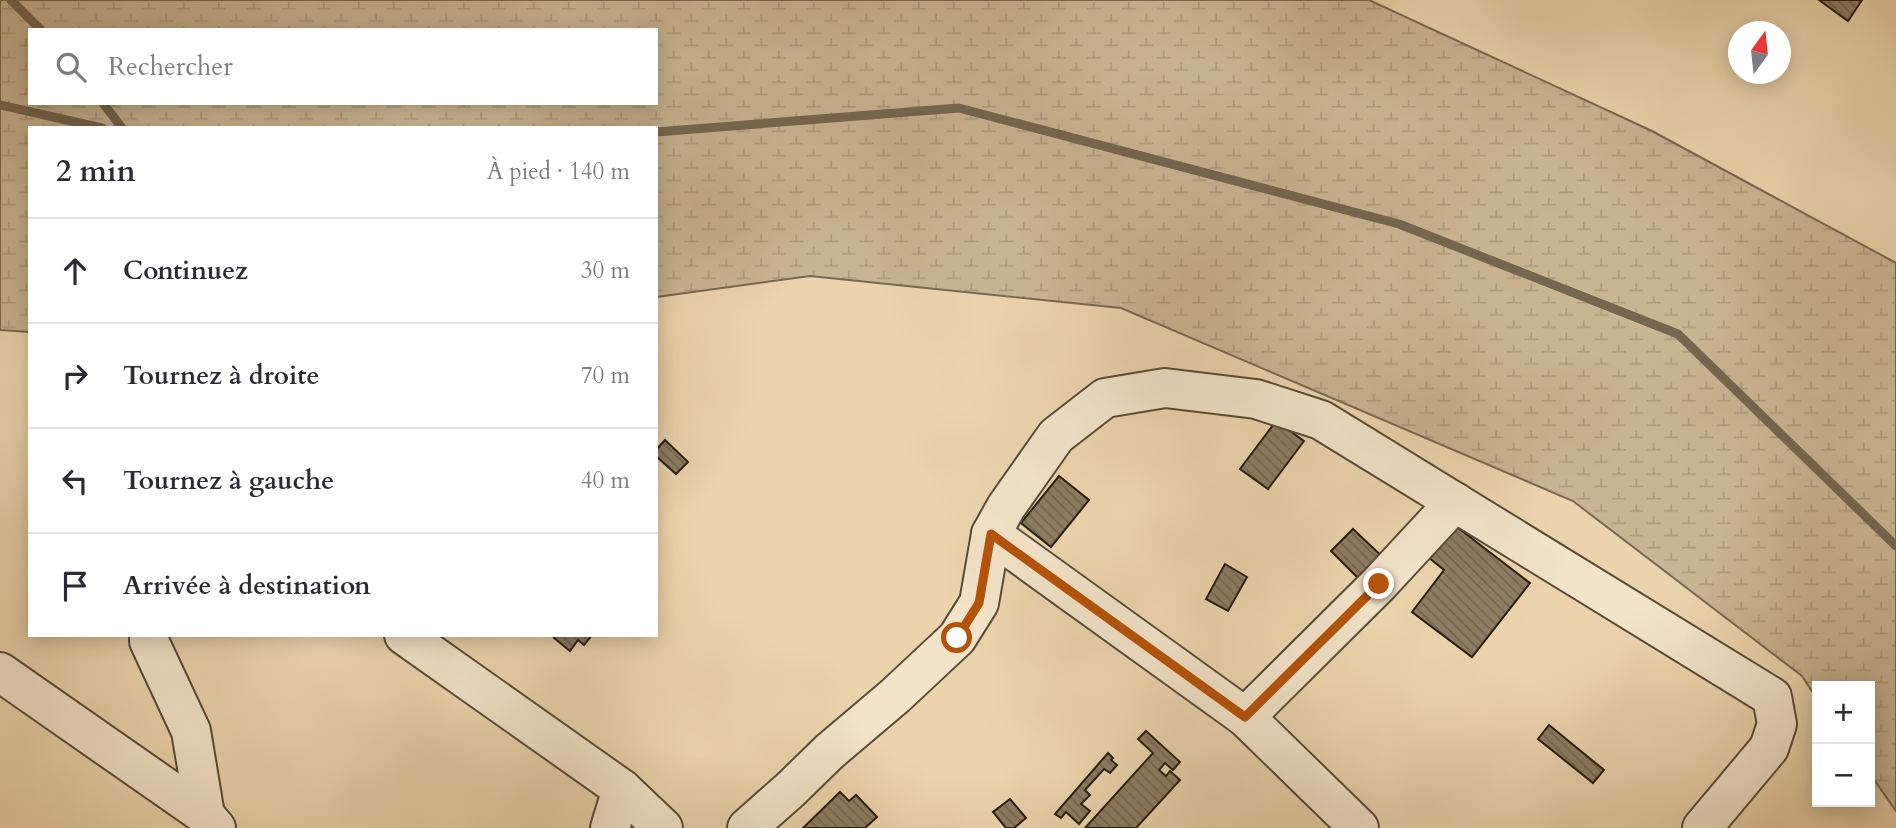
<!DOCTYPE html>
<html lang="fr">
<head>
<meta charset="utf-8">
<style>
  :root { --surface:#fff; --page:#f2f2f3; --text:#2b2b33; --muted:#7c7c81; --line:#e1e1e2 }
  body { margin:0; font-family:Cardo,serif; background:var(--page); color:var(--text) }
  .controls { position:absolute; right:21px; bottom:21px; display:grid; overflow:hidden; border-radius:0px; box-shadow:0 4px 18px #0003 }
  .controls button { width:63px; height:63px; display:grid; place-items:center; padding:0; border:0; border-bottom:2px solid var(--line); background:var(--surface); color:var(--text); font:35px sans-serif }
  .compass { position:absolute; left:1728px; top:21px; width:63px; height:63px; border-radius:50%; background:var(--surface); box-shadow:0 4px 18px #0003; rotate:15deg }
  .stop { position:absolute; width:21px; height:21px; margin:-16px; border:5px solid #b45309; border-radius:50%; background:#fff }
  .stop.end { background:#b45309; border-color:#fff; box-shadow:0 2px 7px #0008 }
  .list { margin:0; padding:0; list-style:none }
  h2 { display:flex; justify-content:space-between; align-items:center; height:91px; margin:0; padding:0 28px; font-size:30px }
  h2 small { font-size:23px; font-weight:400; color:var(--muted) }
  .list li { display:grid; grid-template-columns:46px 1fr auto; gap:21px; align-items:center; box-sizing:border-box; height:105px; padding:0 28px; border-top:2px solid var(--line) }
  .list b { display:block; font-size:26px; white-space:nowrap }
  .list em { font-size:23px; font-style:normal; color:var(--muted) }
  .icon { flex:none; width:38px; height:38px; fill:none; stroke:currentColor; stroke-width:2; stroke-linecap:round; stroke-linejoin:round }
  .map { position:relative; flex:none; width:1896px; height:828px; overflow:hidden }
  .search { position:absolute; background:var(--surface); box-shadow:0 4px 18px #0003; left:28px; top:28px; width:630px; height:77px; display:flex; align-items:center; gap:18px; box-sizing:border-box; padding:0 24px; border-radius:0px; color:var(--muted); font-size:26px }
  .panel { position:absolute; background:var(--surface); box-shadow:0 4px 18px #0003; left:28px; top:126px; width:630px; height:511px; border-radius:0px }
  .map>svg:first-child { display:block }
</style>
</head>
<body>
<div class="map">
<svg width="1896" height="828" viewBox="0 0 1896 828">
  <defs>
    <pattern id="wetland-marsh" width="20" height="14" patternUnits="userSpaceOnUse" patternTransform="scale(1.75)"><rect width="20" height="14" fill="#cab592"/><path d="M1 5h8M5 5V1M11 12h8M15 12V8" fill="none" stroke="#ae9b7d"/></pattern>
    <pattern id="building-back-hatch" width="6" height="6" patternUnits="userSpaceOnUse" patternTransform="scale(1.75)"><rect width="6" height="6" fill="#8d7c63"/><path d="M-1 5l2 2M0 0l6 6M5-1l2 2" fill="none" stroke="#736550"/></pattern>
  </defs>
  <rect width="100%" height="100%" fill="#ebd4ac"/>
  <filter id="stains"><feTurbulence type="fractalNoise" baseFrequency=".00286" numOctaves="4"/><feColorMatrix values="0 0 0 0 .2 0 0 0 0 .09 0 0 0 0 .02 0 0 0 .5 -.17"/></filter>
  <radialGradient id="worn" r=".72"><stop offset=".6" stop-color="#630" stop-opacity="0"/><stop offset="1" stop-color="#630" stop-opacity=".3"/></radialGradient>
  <path fill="url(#wetland-marsh)" stroke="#786952" stroke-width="2" fill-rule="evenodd" d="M 0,0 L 1369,0 L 1652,131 L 1896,263 L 1896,811 L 1870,774 L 1870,686 L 1817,686 L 1817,699 L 1802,676 L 1573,501 L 1121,308 L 810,276 L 656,297 L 656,128 L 30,128 L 30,332 L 0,330 ZM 30,30 L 656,30 L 656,103 L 30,103 Z"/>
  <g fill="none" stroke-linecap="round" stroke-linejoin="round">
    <g stroke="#746650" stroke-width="9">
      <path d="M 11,0 L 41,30"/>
      <path d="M 103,103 L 122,128"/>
      <path d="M 0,105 L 102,128"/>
      <path d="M 656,132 L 959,108 L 1399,224 L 1678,334 L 1896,546"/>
    </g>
  </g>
  <g fill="url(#building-back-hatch)" stroke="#271d13" stroke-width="2">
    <path d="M 1819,0 L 1862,0 L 1848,21 Z"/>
    <path d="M 1276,421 L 1304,441 L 1268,489 L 1240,469 Z"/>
    <path d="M 665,440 L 688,462 L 676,474 L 656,456 L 656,450 Z"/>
    <path d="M 1059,476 L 1089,500 L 1051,547 L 1021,523 Z"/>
    <path d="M 1453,524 L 1530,583 L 1472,657 L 1412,612 L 1444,570 L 1428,557 Z"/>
    <path d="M 1353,529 L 1389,563 L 1366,586 L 1331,551 Z"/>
    <path d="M 1225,564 L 1247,577 L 1228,611 L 1206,599 Z"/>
    <path d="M 557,635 L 592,635 L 584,645 L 578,640 L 570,651 L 554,638 Z"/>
    <path d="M 1549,725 L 1604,770 L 1593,783 L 1538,739 Z"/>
    <path d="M 1146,731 L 1180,762 L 1173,770 L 1165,763 L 1159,770 L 1166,776 L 1170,771 L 1180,780 L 1136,828 L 1085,828 L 1153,753 L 1138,739 Z"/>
    <path d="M 1108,753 L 1113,758 L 1111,760 L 1117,765 L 1110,773 L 1104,769 L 1085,790 L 1090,795 L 1081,804 L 1090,811 L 1079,824 L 1066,812 L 1061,818 L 1055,814 Z"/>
    <path d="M 840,792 L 849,801 L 856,795 L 877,817 L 865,828 L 803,828 Z"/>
    <path d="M 1010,799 L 1026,818 L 1014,828 L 1006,828 L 993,812 Z"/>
  </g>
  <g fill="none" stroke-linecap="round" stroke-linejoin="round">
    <defs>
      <g id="minor">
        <path d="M 991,534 L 1245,717 L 1359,828"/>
        <path d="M 149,635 L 149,641 L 191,731 L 205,815"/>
        <path d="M 404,635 L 622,789 L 663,828"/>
        <path d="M 0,672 L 205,815 L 216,828"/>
        <path d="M 1245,717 L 1379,584 L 1455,502"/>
        <path d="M 610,828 L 622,789"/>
        <path d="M 747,828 L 791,789 L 830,751 L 895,696 L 957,638 L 979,603 L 991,534 L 1006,507 L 1056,436 L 1105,398 L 1165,388 L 1256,399 L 1321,420 L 1772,697 L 1777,724 L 1769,748 L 1702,828"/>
      </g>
    </defs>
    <use href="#minor" stroke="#584b39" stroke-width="42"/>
    <use href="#minor" stroke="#f2e3c9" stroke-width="38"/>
  </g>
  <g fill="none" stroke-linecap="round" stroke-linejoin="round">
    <path stroke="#b45309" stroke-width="9" d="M 957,638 L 979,603 L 991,534 L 1245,717 L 1379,584"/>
  </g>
  <rect width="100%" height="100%" filter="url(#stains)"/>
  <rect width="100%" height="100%" fill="url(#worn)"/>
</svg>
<div class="controls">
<button>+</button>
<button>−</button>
</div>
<svg class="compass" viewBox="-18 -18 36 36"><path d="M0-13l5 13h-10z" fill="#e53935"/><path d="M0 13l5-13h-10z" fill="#7c7c81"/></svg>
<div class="stop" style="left:957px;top:638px"></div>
<div class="stop end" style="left:1379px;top:584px"></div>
<div class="search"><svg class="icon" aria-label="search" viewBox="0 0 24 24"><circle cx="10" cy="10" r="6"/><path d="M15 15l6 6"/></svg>Rechercher</div>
<section class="panel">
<h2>2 min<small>À pied · 140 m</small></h2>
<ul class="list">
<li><svg class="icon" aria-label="ahead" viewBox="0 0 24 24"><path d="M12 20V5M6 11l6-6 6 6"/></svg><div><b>Continuez</b></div><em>30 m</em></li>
<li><svg class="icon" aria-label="right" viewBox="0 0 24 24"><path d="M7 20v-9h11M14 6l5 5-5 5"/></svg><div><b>Tournez à droite</b></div><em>70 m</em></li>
<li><svg class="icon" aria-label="left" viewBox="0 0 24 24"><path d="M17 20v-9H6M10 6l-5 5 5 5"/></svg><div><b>Tournez à gauche</b></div><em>40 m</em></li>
<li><svg class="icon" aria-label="arrive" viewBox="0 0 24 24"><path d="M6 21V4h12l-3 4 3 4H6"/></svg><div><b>Arrivée à destination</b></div></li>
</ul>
</section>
</div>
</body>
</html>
